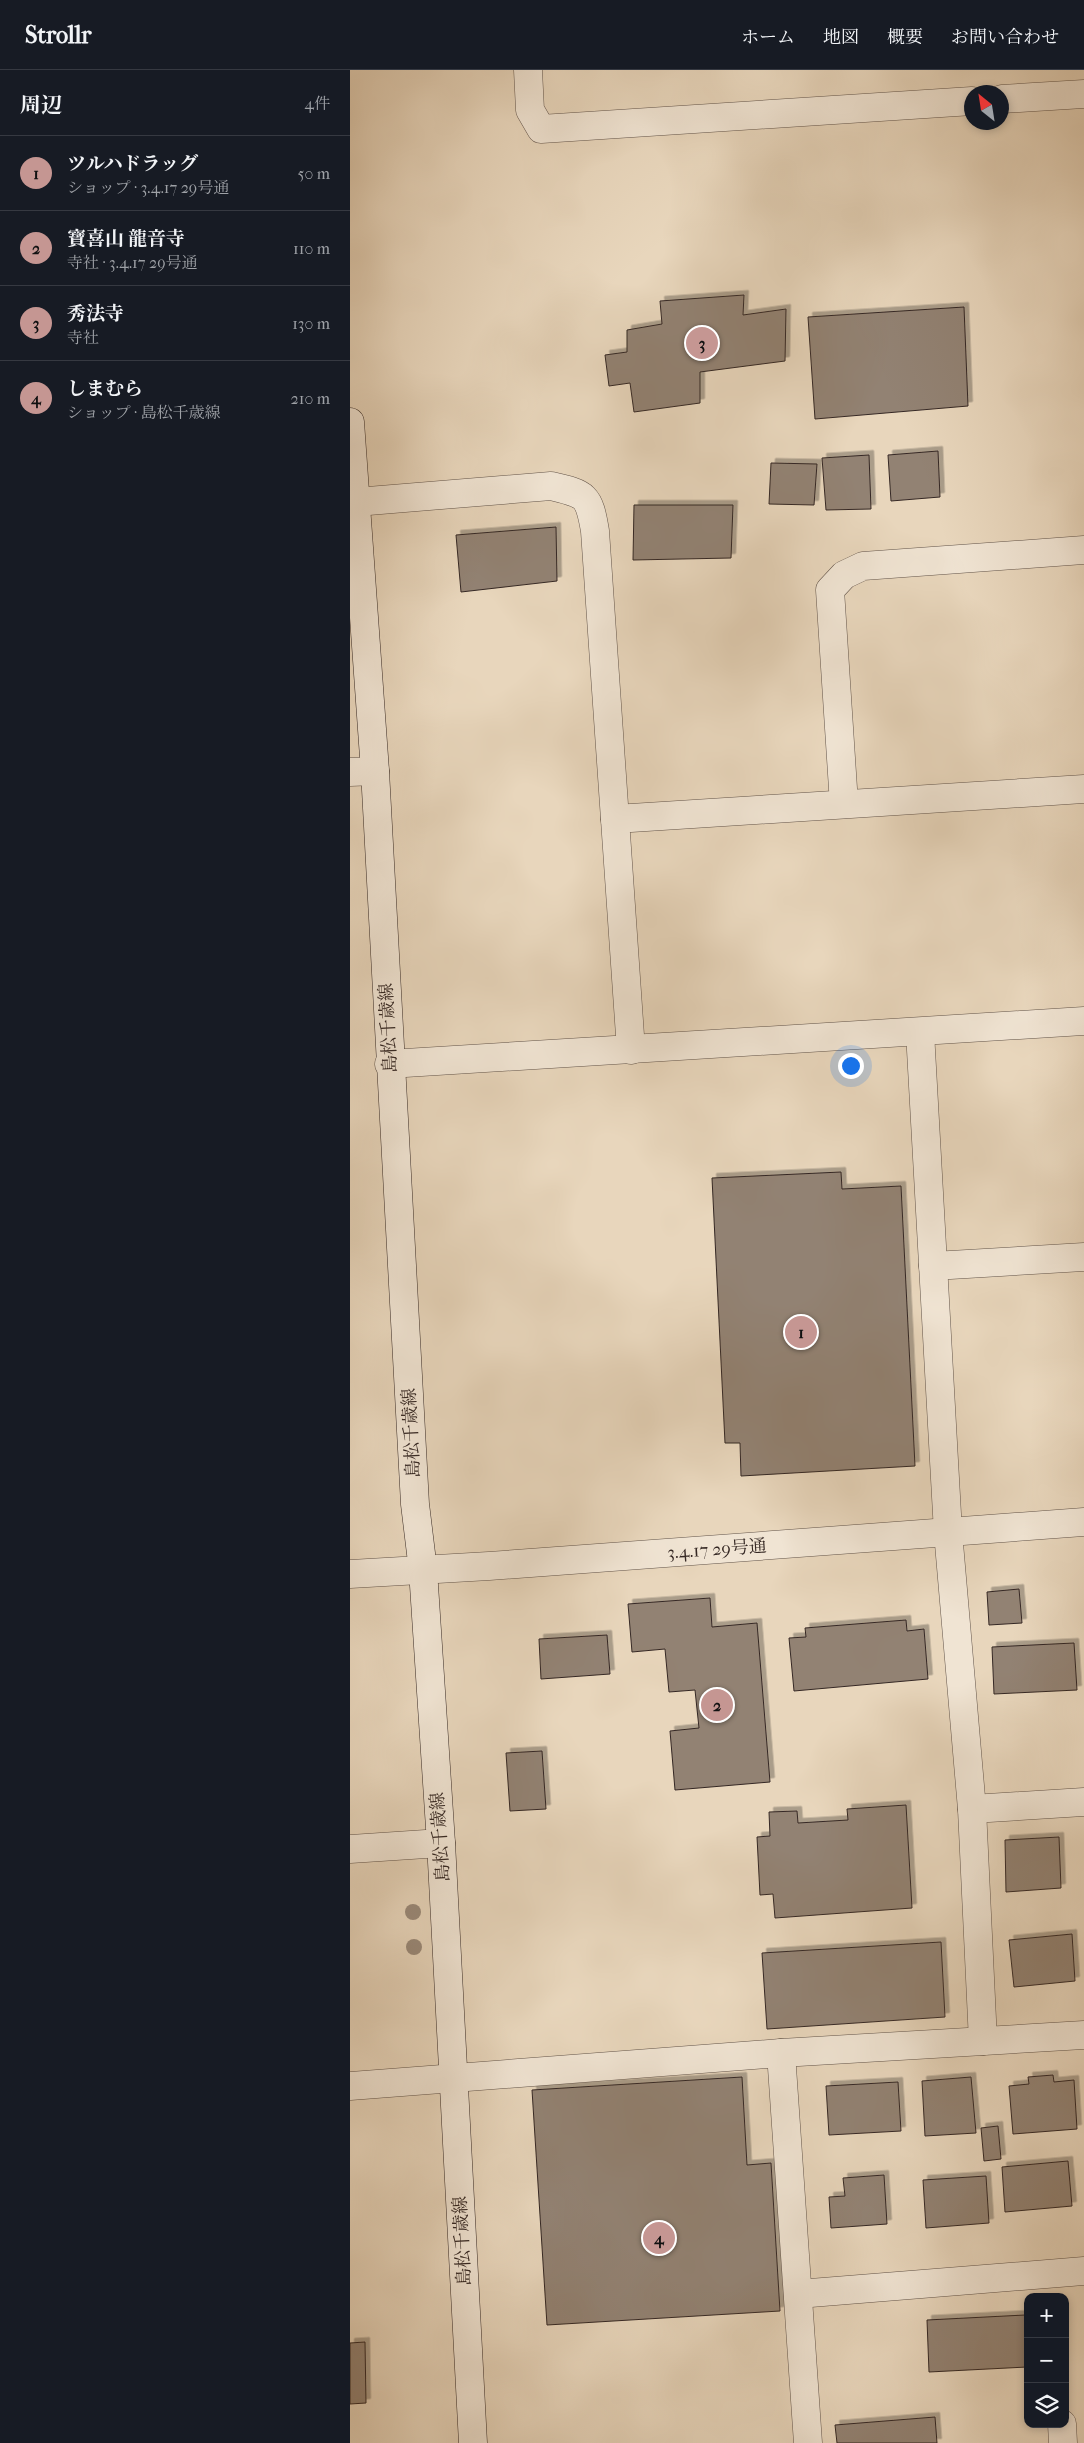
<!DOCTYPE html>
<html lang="ja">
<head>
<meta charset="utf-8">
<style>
  :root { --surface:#171b24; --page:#242831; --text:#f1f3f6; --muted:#9ea1a6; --line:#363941; --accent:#c59692 }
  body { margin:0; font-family:"IM FELL French Canon","Noto Serif JP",serif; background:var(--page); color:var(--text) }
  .controls { position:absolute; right:15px; bottom:15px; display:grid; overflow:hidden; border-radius:10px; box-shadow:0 2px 8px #0003 }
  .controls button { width:45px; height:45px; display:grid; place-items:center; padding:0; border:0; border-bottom:1px solid var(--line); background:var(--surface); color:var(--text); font:25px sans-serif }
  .compass { position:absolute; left:614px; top:15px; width:45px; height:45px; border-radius:50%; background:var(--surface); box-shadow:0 2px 8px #0003; rotate:330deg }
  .you { position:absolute; left:500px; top:995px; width:18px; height:18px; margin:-12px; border:4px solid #fff; border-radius:50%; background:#1a73e8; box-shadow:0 0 0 8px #1a73e833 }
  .badge { display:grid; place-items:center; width:32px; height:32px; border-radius:50%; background:var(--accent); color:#111; font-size:16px; font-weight:700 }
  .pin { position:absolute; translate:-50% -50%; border:2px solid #fff; box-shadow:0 1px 5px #0006 }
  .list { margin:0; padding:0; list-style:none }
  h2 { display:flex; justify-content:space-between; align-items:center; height:65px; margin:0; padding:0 20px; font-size:21px }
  h2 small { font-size:16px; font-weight:400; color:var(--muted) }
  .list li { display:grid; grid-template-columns:32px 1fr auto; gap:15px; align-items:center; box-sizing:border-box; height:75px; padding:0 20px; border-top:1px solid var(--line) }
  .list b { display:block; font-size:19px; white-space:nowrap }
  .list p { margin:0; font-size:16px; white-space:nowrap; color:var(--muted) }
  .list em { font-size:16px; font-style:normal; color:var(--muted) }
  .icon { flex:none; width:28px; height:28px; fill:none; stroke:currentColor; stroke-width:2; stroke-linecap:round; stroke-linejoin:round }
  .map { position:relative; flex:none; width:734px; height:2373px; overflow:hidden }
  header { display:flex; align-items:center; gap:30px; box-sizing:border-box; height:70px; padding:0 25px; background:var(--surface); border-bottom:1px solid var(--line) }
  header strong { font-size:24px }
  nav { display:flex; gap:28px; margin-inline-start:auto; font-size:18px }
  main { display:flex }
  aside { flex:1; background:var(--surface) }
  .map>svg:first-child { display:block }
</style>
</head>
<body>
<header>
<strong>Strollr</strong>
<nav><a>ホーム</a><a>地図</a><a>概要</a><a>お問い合わせ</a></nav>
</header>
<main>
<aside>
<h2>周辺<small>4件</small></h2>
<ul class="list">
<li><span class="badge">1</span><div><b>ツルハドラッグ</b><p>ショップ · 3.4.17 29号通</p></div><em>50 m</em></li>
<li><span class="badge">2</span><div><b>寶喜山 龍音寺</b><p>寺社 · 3.4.17 29号通</p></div><em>110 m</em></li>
<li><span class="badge">3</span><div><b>秀法寺</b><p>寺社</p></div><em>130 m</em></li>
<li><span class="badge">4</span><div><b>しまむら</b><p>ショップ · 島松千歳線</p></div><em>210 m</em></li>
</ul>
</aside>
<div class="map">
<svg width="734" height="2373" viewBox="0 0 734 2373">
  <defs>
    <filter id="shadow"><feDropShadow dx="4.5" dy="-4.5" stdDeviation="0" flood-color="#0004"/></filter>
  </defs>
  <rect width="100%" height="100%" fill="#e8d6bc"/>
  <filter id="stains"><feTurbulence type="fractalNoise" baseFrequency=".004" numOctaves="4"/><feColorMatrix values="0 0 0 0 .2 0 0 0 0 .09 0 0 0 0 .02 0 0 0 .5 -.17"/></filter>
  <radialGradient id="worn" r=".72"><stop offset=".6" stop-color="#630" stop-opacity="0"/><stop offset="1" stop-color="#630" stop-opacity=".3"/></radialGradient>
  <g fill="#928273" stroke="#352824" filter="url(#shadow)">
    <path d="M 394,225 L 393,245 L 436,239 L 435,291 L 350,302 L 350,333 L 284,342 L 280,313 L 259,316 L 255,285 L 277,282 L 277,260 L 312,254 L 310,231 Z"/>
    <path d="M 614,237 L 618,336 L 465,349 L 458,247 Z"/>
    <path d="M 588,381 L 590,427 L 541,431 L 538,385 Z"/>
    <path d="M 519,385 L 521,439 L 476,440 L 472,388 Z"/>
    <path d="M 421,393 L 467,394 L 464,435 L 419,434 Z"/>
    <path d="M 284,435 L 383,435 L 381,488 L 283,490 Z"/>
    <path d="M 206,457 L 207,511 L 111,522 L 106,465 Z"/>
    <path d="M 491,1102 L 492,1119 L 551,1116 L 565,1396 L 391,1406 L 390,1373 L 375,1373 L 362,1108 Z"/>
    <path d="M 669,1519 L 672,1553 L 639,1555 L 637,1522 Z"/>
    <path d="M 360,1528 L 362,1557 L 407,1553 L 420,1712 L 325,1720 L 320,1661 L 349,1658 L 345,1620 L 319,1622 L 315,1579 L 282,1582 L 278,1534 Z"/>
    <path d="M 556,1550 L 557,1561 L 574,1559 L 578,1609 L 444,1621 L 439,1568 L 456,1567 L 455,1558 Z"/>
    <path d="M 257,1565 L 260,1604 L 191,1609 L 189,1569 Z"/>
    <path d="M 724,1573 L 727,1620 L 644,1624 L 642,1577 Z"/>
    <path d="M 192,1681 L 196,1739 L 160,1741 L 156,1683 Z"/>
    <path d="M 556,1735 L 562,1838 L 425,1848 L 423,1824 L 410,1825 L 407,1767 L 420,1766 L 419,1742 L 447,1741 L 448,1753 L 498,1750 L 497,1739 Z"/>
    <path d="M 709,1767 L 711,1818 L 656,1822 L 655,1770 Z"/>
    <path d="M 722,1864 L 725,1911 L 664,1917 L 659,1870 Z"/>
    <path d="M 591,1872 L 595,1947 L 417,1959 L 412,1883 Z"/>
    <path d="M 703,2005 L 704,2012 L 724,2010 L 727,2059 L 663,2064 L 659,2016 L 679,2014 L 678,2007 Z"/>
    <path d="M 392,2007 L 397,2095 L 421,2093 L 430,2241 L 197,2255 L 182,2020 Z"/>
    <path d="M 621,2007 L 626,2063 L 575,2066 L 572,2011 Z"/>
    <path d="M 548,2012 L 551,2061 L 479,2065 L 476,2016 Z"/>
    <path d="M 648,2056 L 651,2089 L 634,2091 L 631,2058 Z"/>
    <path d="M 718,2091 L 722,2136 L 655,2142 L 652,2097 Z"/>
    <path d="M 534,2105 L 537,2154 L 481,2158 L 479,2127 L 495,2126 L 493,2108 Z"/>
    <path d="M 636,2106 L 639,2153 L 576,2158 L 573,2110 Z"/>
    <path d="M 675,2245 L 677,2297 L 579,2302 L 577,2250 Z"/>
    <path d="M 15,2272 L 16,2333 L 0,2334 L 0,2273 Z"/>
    <path d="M 585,2347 L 587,2373 L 487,2373 L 485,2355 Z"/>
  </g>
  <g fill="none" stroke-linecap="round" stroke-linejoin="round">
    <defs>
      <g id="minor">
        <path d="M 178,0 L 180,40 L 191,59 L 622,31"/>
        <path d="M 652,29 L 734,24"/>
        <path d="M 6,432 L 201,416 C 236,424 239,425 245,461 L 281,980"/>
        <path d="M 0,702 L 25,701"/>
        <path d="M 494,734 L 480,520 L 494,505 L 513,496 L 734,480"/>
        <path d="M 265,749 L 734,719"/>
        <path d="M 570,962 L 598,1462 L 622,1739 L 633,1971"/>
        <path d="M 39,994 L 734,951"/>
        <path d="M 583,1196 L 734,1187"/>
        <path d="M 622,1739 L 734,1732"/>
        <path d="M 0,1779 L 91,1773"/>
        <path d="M 431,1983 L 458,2373"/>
        <path d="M 0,2016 L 431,1983 L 734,1965"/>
        <path d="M 448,2224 L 734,2201"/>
        <path d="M 712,2354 L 713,2373"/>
      </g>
      <path id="tertiary" d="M 0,1504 L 139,1496 L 734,1452"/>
      <path id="secondary" d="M 0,352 L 25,701 L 65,1434 L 73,1500 L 91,1773 L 123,2373"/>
    </defs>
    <use href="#minor" stroke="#62544a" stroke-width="29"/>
    <use href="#tertiary" stroke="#62544a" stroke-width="29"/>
    <use href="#secondary" stroke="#352824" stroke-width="29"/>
    <use href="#minor" stroke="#f0e4d3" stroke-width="28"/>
    <use href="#tertiary" stroke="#f0e4d3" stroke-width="28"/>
    <use href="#secondary" stroke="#f0e4d3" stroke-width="28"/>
  </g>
  <g fill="#9a8a7a">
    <circle cx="63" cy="1842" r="8"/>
    <circle cx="64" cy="1877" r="8"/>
  </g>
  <g text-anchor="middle" stroke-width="5" stroke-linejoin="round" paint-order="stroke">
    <g font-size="18" fill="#352824" stroke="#f0e4d3">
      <text transform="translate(38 958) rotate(-93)" y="6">島松千歳線</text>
      <text transform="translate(61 1363) rotate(-93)" y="6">島松千歳線</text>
      <text transform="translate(367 1479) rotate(-4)" y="6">3.4.17 29号通</text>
      <text transform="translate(90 1767) rotate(-94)" y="6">島松千歳線</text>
      <text transform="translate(112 2171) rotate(-93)" y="6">島松千歳線</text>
    </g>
  </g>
  <rect width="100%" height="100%" filter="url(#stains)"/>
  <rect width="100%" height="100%" fill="url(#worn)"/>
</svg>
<div class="controls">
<button>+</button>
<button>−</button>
<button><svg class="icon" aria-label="layers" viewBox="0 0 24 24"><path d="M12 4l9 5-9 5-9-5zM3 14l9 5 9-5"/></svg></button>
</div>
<svg class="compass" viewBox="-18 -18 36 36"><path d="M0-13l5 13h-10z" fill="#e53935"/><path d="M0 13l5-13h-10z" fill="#9ea1a6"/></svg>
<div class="you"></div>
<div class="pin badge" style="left:451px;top:1262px">1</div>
<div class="pin badge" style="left:367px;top:1635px">2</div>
<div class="pin badge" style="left:352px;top:273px">3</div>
<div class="pin badge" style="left:309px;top:2168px">4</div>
</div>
</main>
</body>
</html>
